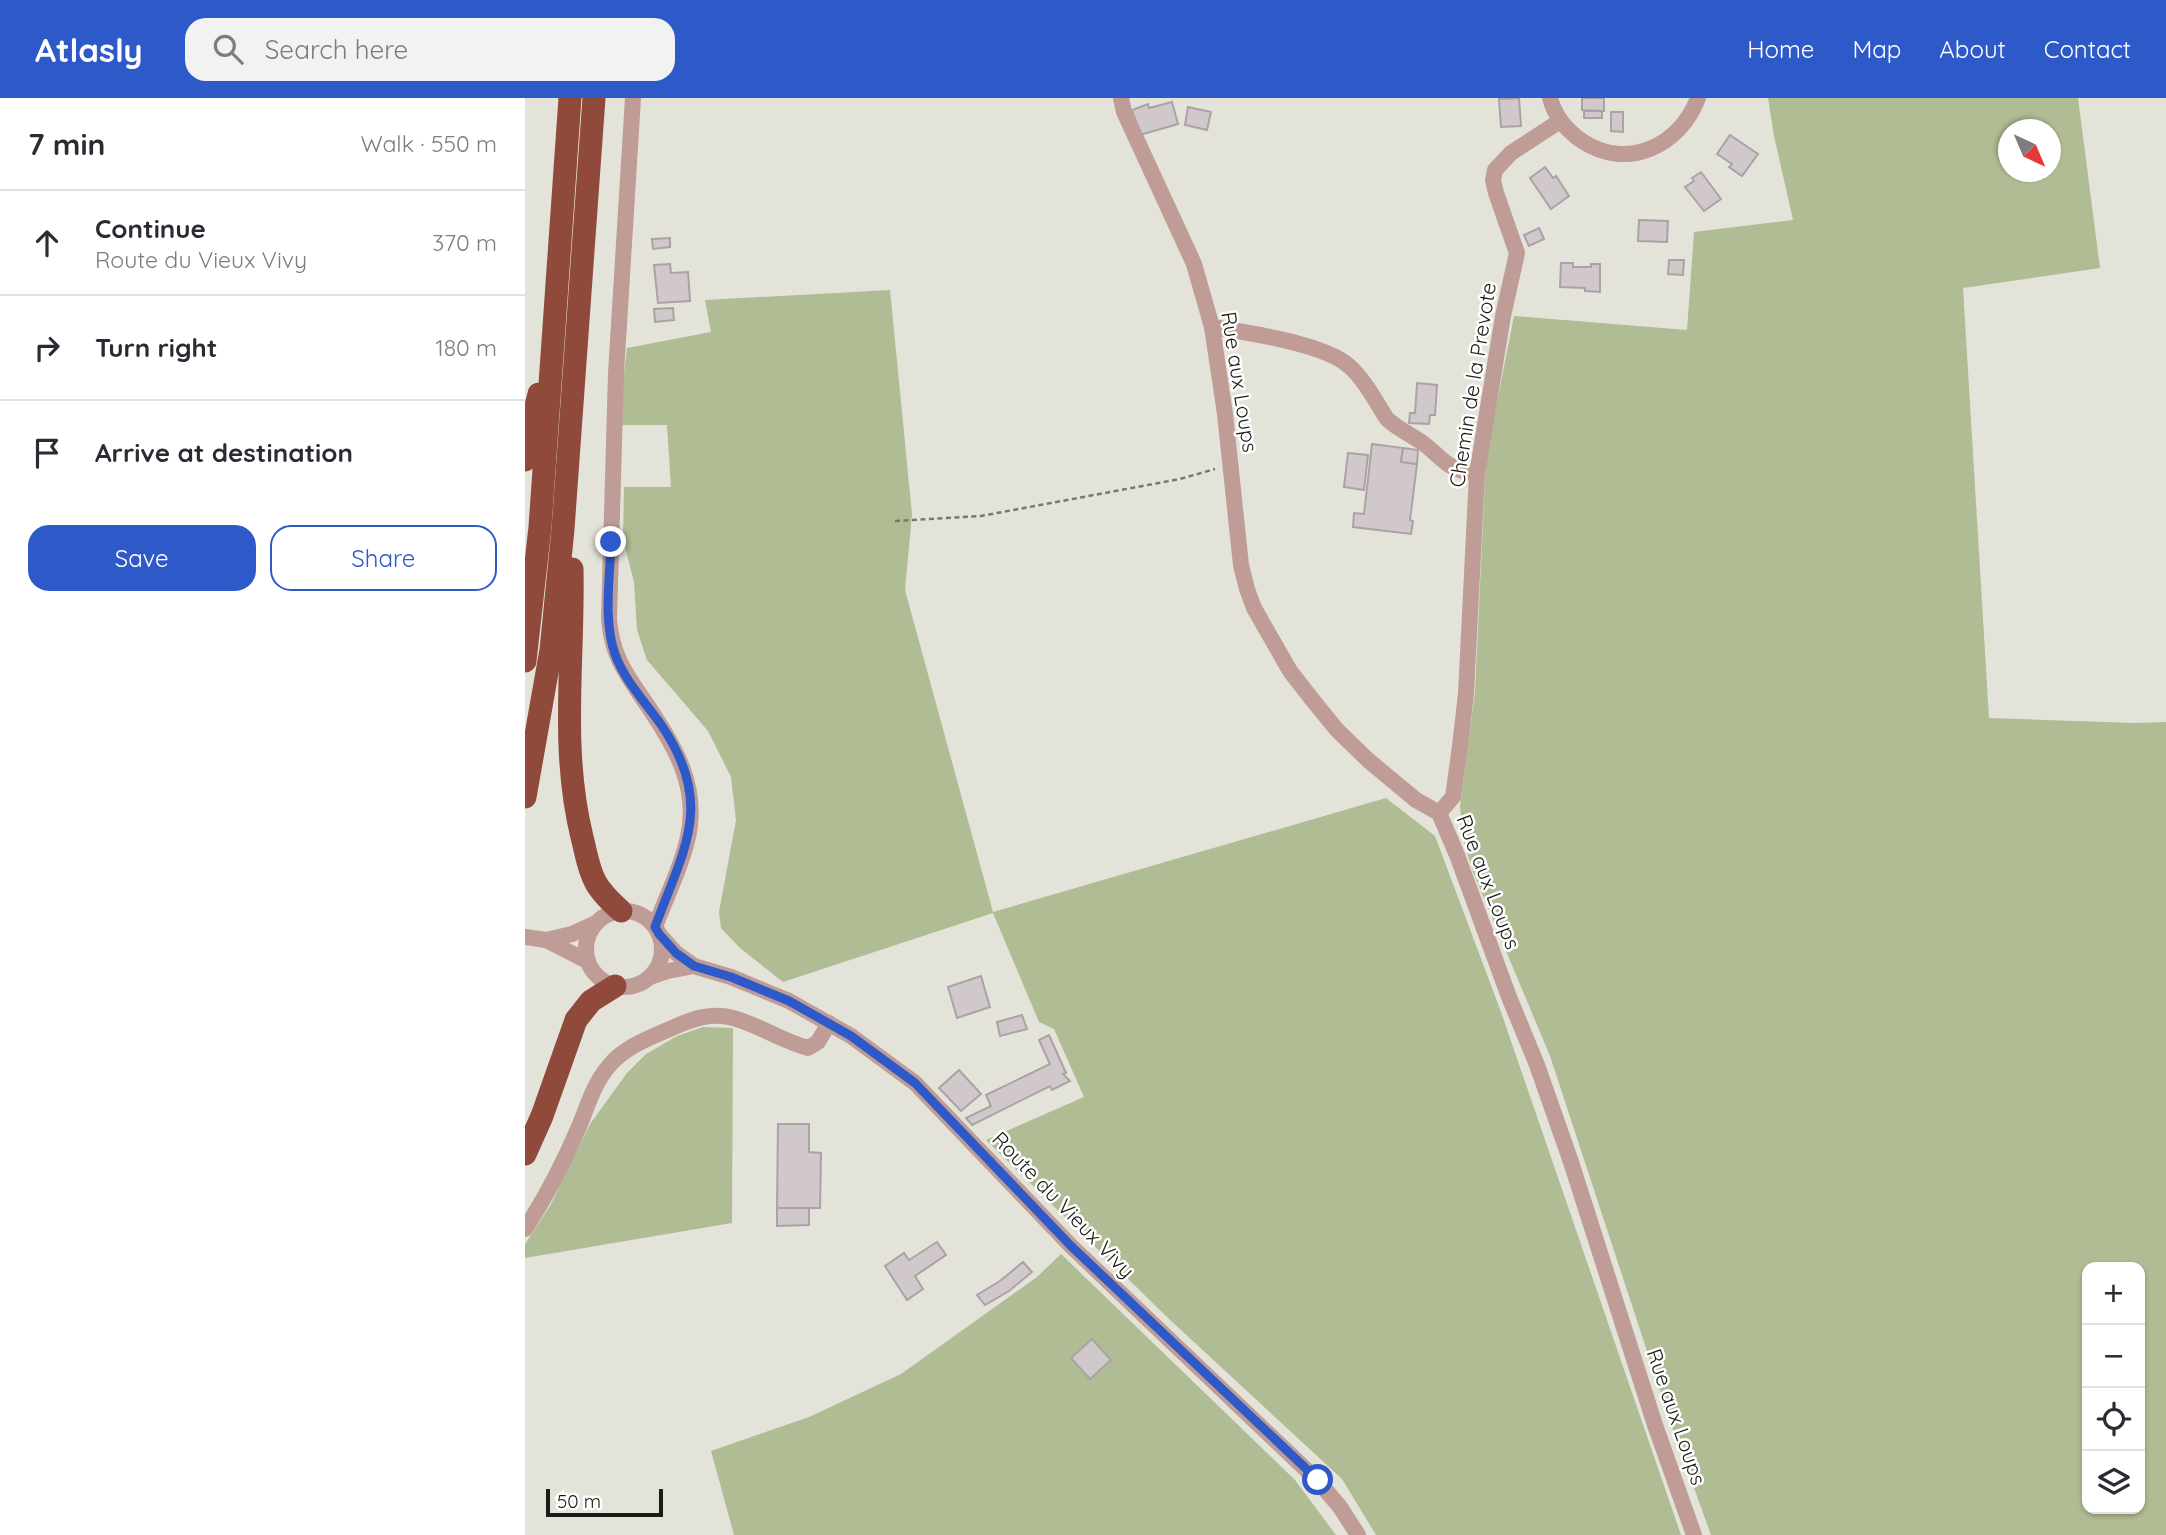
<!DOCTYPE html>
<html lang="en">
<head>
<meta charset="utf-8">
<style>
  :root { --surface:#fff; --page:#f2f2f3; --text:#2b2b33; --muted:#7c7c81; --line:#e1e1e2; --accent:#2e5ac9 }
  body { margin:0; font-family:Quicksand,sans-serif; background:var(--page); color:var(--text) }
  .controls { position:absolute; right:21px; bottom:21px; display:grid; overflow:hidden; border-radius:14px; box-shadow:0 2px 5px #0004 }
  .controls button { width:63px; height:63px; display:grid; place-items:center; padding:0; border:0; border-bottom:2px solid var(--line); background:var(--surface); color:var(--text); font:35px sans-serif }
  .compass { position:absolute; left:1473px; top:21px; width:63px; height:63px; border-radius:50%; background:var(--surface); box-shadow:0 2px 5px #0004; rotate:136deg }
  .scale { position:absolute; left:21px; bottom:18px; width:117px; box-sizing:border-box; padding-left:7px; border:4px solid #1c1b18; border-top:0; font-size:19px; line-height:24px; white-space:nowrap; color:#1c1b18; -webkit-text-stroke:5px #fff; paint-order:stroke }
  .stop { position:absolute; width:21px; height:21px; margin:-16px; border:5px solid #2e5ac9; border-radius:50%; background:#fff }
  .stop.end { background:#2e5ac9; border-color:#fff; box-shadow:0 2px 7px #0008 }
  .list { margin:0; padding:0; list-style:none }
  h2 { display:flex; justify-content:space-between; align-items:center; height:91px; margin:0; padding:0 28px; font-size:30px }
  h2 small { font-size:23px; font-weight:400; color:var(--muted) }
  .list li { display:grid; grid-template-columns:46px 1fr auto; gap:21px; align-items:center; box-sizing:border-box; height:105px; padding:0 28px; border-top:2px solid var(--line) }
  .list b { display:block; font-size:26px; white-space:nowrap }
  .list p { margin:0; font-size:23px; white-space:nowrap; color:var(--muted) }
  .list em { font-size:23px; font-style:normal; color:var(--muted) }
  .actions { display:flex; gap:14px; padding:21px 28px }
  .actions a { flex:1; padding:16px 0; border:2px solid var(--accent); border-radius:21px; text-align:center; font-size:24px; color:var(--accent) }
  .actions .main { background:var(--accent); color:#fff }
  .icon { flex:none; width:38px; height:38px; fill:none; stroke:currentColor; stroke-width:2; stroke-linecap:round; stroke-linejoin:round }
  .map { position:relative; flex:none; width:1641px; height:1437px; overflow:hidden }
  header { display:flex; align-items:center; gap:42px; box-sizing:border-box; height:98px; padding:0 35px; background:var(--accent); color:#fff }
  header strong { font-size:33px }
  nav { display:flex; gap:38px; margin-inline-start:auto; font-size:24px }
  .search { width:490px; height:63px; background:var(--page); display:flex; align-items:center; gap:18px; box-sizing:border-box; padding:0 24px; border-radius:21px; color:var(--muted); font-size:26px }
  main { display:flex }
  aside { flex:1; background:var(--surface) }
  .map>svg:first-child { display:block }
</style>
</head>
<body>
<header>
<strong>Atlasly</strong>
<div class="search"><svg class="icon" aria-label="search" viewBox="0 0 24 24"><circle cx="10" cy="10" r="6"/><path d="M15 15l6 6"/></svg>Search here</div>
<nav><a>Home</a><a>Map</a><a>About</a><a>Contact</a></nav>
</header>
<main>
<aside>
<h2>7 min<small>Walk · 550 m</small></h2>
<ul class="list">
<li><svg class="icon" aria-label="ahead" viewBox="0 0 24 24"><path d="M12 20V5M6 11l6-6 6 6"/></svg><div><b>Continue</b><p>Route du Vieux Vivy</p></div><em>370 m</em></li>
<li><svg class="icon" aria-label="right" viewBox="0 0 24 24"><path d="M7 20v-9h11M14 6l5 5-5 5"/></svg><div><b>Turn right</b></div><em>180 m</em></li>
<li><svg class="icon" aria-label="arrive" viewBox="0 0 24 24"><path d="M6 21V4h12l-3 4 3 4H6"/></svg><div><b>Arrive at destination</b></div></li>
</ul>
<div class="actions"><a class="main">Save</a><a>Share</a></div>
</aside>
<div class="map">
<svg width="1641" height="1437" viewBox="0 0 1641 1437">
  <rect width="100%" height="100%" fill="#e4e3da"/>
  <g fill="#b0bc93" fill-rule="evenodd">
    <path d="M 1243,0 L 1553,0 L 1575,170 L 1438,190 L 1464,620 L 1608,625 L 1641,624 L 1641,1437 L 1186,1437 L 1145,1323 L 1025,958 L 948,774 L 939,744 L 935,708 L 950,594 L 961,359 L 989,218 L 1162,232 L 1169,134 L 1268,122 L 1249,38 ZM 1484,32 L 1526,32 L 1526,74 L 1484,74 ZM 1562,1169 L 1615,1169 L 1615,1411 L 1562,1411 Z"/>
    <path d="M 365,192 L 387,416 L 380,492 L 468,814 L 861,700 L 910,738 L 976,914 L 1156,1437 L 851,1437 L 817,1381 L 643,1220 L 461,1042 L 559,999 L 529,931 L 514,924 L 468,815 L 258,884 L 215,850 L 196,830 L 194,814 L 211,722 L 206,679 L 183,633 L 122,562 L 112,532 L 109,484 L 98,442 L 99,389 L 146,389 L 142,327 L 93,327 L 102,250 L 186,234 L 180,202 Z"/>
    <path d="M 178,929 L 208,930 L 207,1125 L 0,1160 L 0,1146 L 25,1108 L 65,1026 L 102,975 L 121,956 L 152,938 Z"/>
    <path d="M 536,1156 L 770,1382 L 811,1437 L 209,1437 L 186,1353 L 284,1319 L 376,1276 L 512,1179 Z"/>
  </g>
  <g fill="#d1c8cc" stroke="#aba2a6" stroke-width="2">
    <path d="M 994,0 L 996,28 L 976,29 L 974,1 Z"/>
    <path d="M 1057,0 L 1079,0 L 1079,13 L 1057,12 Z"/>
    <path d="M 647,4 L 653,26 L 615,37 L 607,12 L 623,6 L 624,10 Z"/>
    <path d="M 663,9 L 686,14 L 682,32 L 660,27 Z"/>
    <rect x="1059" y="13" width="18" height="7"/>
    <path d="M 1086,14 L 1098,14 L 1098,34 L 1086,33 Z"/>
    <path d="M 1205,37 L 1233,56 L 1217,78 L 1204,69 L 1207,66 L 1192,56 Z"/>
    <path d="M 1020,69 L 1028,80 L 1031,78 L 1044,98 L 1026,111 L 1005,80 Z"/>
    <path d="M 1176,74 L 1196,101 L 1179,113 L 1160,89 L 1169,83 L 1167,80 Z"/>
    <path d="M 1114,122 L 1143,123 L 1142,144 L 1113,143 Z"/>
    <path d="M 1014,130 L 1019,141 L 1004,148 L 999,137 Z"/>
    <path d="M 145,140 L 145,149 L 128,151 L 127,141 Z"/>
    <path d="M 1144,162 L 1159,162 L 1158,177 L 1143,176 Z"/>
    <path d="M 1036,165 L 1048,165 L 1048,169 L 1066,169 L 1066,166 L 1075,166 L 1075,194 L 1060,193 L 1060,190 L 1035,189 Z"/>
    <path d="M 145,166 L 146,175 L 163,174 L 165,203 L 133,205 L 129,167 Z"/>
    <path d="M 148,210 L 149,222 L 130,224 L 129,211 Z"/>
    <path d="M 892,285 L 912,287 L 910,317 L 905,317 L 904,326 L 884,325 L 885,315 L 890,315 Z"/>
    <path d="M 847,346 L 878,350 L 876,364 L 892,366 L 885,422 L 888,423 L 886,436 L 828,429 L 829,415 L 839,416 Z"/>
    <path d="M 878,350 L 893,352 L 892,366 L 876,364 Z"/>
    <path d="M 823,355 L 843,357 L 839,392 L 819,389 Z"/>
    <path d="M 456,878 L 465,909 L 432,920 L 423,889 Z"/>
    <path d="M 497,917 L 502,931 L 475,938 L 472,924 Z"/>
    <path d="M 524,937 L 541,975 L 538,976 L 545,983 L 527,992 L 525,988 L 447,1027 L 441,1020 L 466,1008 L 461,997 L 525,966 L 514,942 Z"/>
    <path d="M 434,972 L 456,996 L 436,1013 L 414,990 Z"/>
    <path d="M 253,1026 L 284,1026 L 284,1054 L 296,1055 L 295,1110 L 252,1110 Z"/>
    <path d="M 252,1110 L 284,1110 L 284,1127 L 252,1128 Z"/>
    <path d="M 412,1144 L 421,1157 L 390,1178 L 398,1191 L 382,1202 L 360,1168 L 379,1155 L 384,1162 Z"/>
    <path d="M 498,1164 L 507,1174 L 484,1193 L 460,1207 L 452,1197 L 475,1183 Z"/>
    <path d="M 567,1241 L 586,1262 L 565,1281 L 546,1260 Z"/>
  </g>
  <g fill="none" stroke-linecap="round" stroke-linejoin="round">
    <path stroke="#787772" stroke-width="2.5" stroke-dasharray="5 3.5" stroke-linecap="butt" d="M 370,423 L 456,418 L 655,381 L 690,371"/>
    <g stroke="#bf9c95" stroke-width="16">
      <path d="M 108,0 L 91,275 L 84,521 C 87,558 100,574 120,604 C 149,646 176,690 162,743 C 155,773 140,801 130,829"/>
      <path d="M 596,0 L 599,14 L 669,166 L 687,229 L 700,316 L 716,467 L 722,491 L 729,510 L 765,573 L 786,600 L 812,632 L 843,662 L 891,702 L 914,715 L 932,757 L 984,899 L 1012,967 L 1046,1064 L 1130,1327 L 1169,1437"/>
      <path d="M 1025,0 C 1030,19 1041,32 1057,43 C 1102,73 1155,48 1173,0"/>
      <path d="M 687,229 C 721,234 800,246 824,268 C 840,282 851,304 862,321 C 872,330 884,336 895,343 C 919,360 920,372 952,376"/>
      <path d="M 914,715 L 928,699 L 935,648 L 941,596 L 952,376 L 978,218 L 992,155 L 971,95 L 968,82 L 970,72 L 986,55 L 1035,23"/>
      <circle cx="99" cy="851" r="38"/>
      <path d="M 134,836 L 151,855 L 169,868 L 206,879 L 264,903 L 326,938 L 390,985 L 546,1148 L 793,1383 L 815,1409 L 833,1437"/>
      <path d="M 0,839 L 21,842 L 62,863"/>
      <path d="M 21,842 L 47,836 L 71,825"/>
      <path d="M 125,879 L 143,873 L 169,868"/>
      <path d="M 0,1131 C 21,1099 38,1066 53,1031 C 62,1010 68,987 83,969 C 99,949 124,940 147,930 C 167,921 186,914 208,920 C 234,927 257,943 283,950 L 293,944 L 304,925"/>
    </g>
    <g stroke="#8f4a3c" stroke-width="23">
      <path d="M 0,362 L 5,331 L 14,296"/>
      <path d="M 47,471 C 49,561 35,650 57,739 C 61,754 63,771 71,785 C 77,796 87,805 96,813"/>
      <path d="M 0,563 L 15,429 L 45,0"/>
      <path d="M 0,699 L 26,552 L 38,431 L 69,0"/>
      <path d="M 0,1056 L 17,1018 L 51,922 L 66,903 L 90,888"/>
    </g>
  </g>
  <g fill="none" stroke-linecap="round" stroke-linejoin="round">
    <path stroke="#2e5ac9" stroke-width="9" d="M 86,444 C 85,480 78,522 90,556 C 99,582 121,605 137,628 C 190,707 159,750 130,829 L 134,836 L 151,855 L 169,868 L 206,879 L 264,903 L 326,938 L 390,985 L 546,1148 L 793,1382"/>
  </g>
  <g text-anchor="middle" stroke-width="5" stroke-linejoin="round" paint-order="stroke">
    <g font-size="21" fill="#1c1b18" stroke="#fff">
      <text transform="translate(714 284) rotate(81)" y="7">Rue aux Loups</text>
      <text transform="translate(948 287) rotate(-81)" y="7">Chemin de la Prevote</text>
      <text transform="translate(963 784) rotate(69)" y="7">Rue aux Loups</text>
      <text transform="translate(538 1107) rotate(46)" y="7">Route du Vieux Vivy</text>
      <text transform="translate(1151 1319) rotate(71)" y="7">Rue aux Loups</text>
    </g>
  </g>
</svg>
<div class="controls">
<button>+</button>
<button>−</button>
<button><svg class="icon" aria-label="locate" viewBox="0 0 24 24"><circle cx="12" cy="12" r="6"/><path d="M12 2v4M12 18v4M2 12h4M18 12h4"/></svg></button>
<button><svg class="icon" aria-label="layers" viewBox="0 0 24 24"><path d="M12 4l9 5-9 5-9-5zM3 14l9 5 9-5"/></svg></button>
</div>
<svg class="compass" viewBox="-18 -18 36 36"><path d="M0-13l5 13h-10z" fill="#e53935"/><path d="M0 13l5-13h-10z" fill="#7c7c81"/></svg>
<div class="scale">50 m</div>
<div class="stop" style="left:793px;top:1382px"></div>
<div class="stop end" style="left:86px;top:444px"></div>
</div>
</main>
</body>
</html>
